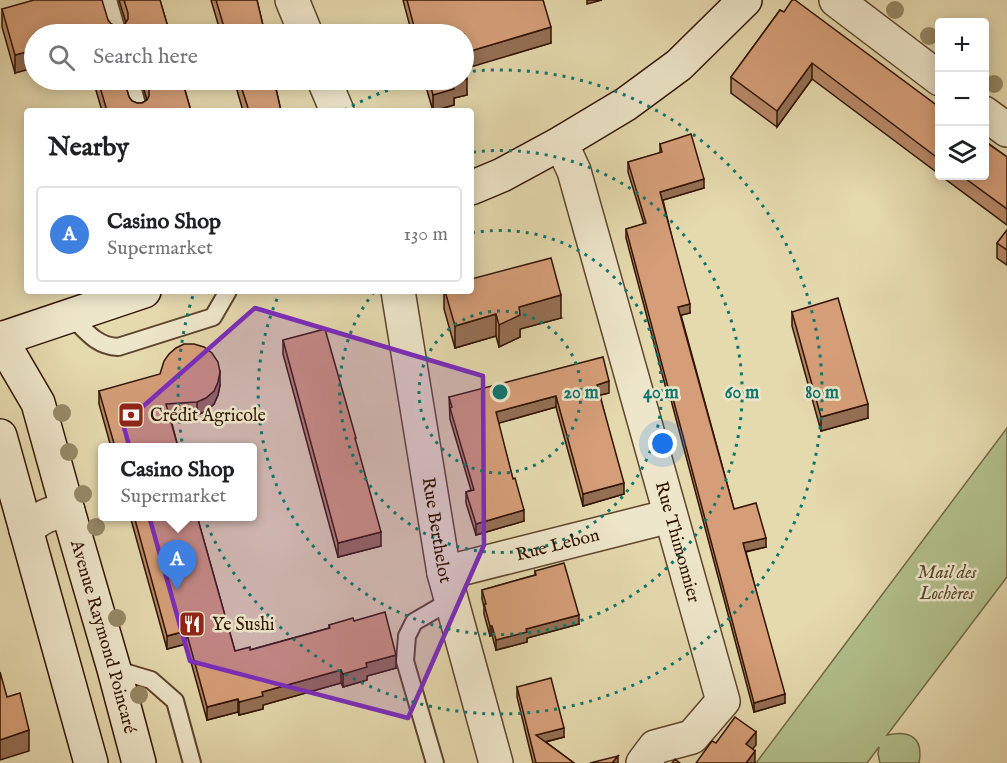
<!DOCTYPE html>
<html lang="en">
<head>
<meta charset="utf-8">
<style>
  :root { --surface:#fff; --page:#f2f2f2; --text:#202124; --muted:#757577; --line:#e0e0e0; --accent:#8f2418 }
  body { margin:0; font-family:"IM FELL English",serif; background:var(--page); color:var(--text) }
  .controls { position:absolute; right:18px; top:18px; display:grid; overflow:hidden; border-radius:6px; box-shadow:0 3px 15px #0003 }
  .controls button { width:54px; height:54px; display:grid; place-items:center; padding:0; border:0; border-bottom:2px solid var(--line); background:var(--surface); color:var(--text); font:30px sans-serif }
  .you { position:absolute; left:663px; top:444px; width:21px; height:21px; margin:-15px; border:4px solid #fff; border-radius:50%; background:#1a73e8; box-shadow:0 0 0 9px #1a73e833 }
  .badge { display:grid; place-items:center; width:39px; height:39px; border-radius:50%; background:var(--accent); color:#fff; font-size:20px; font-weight:700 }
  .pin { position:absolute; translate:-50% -50px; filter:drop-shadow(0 2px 3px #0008) }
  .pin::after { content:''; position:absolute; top:32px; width:21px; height:18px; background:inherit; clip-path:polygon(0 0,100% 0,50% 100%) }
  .popup { position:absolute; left:98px; top:443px; width:159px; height:78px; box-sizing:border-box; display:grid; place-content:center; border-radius:6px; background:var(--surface); filter:drop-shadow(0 2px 4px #0005); font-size:20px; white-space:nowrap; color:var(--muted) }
  .popup b { font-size:22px; color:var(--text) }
  .popup::after { content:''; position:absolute; left:50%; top:100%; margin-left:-12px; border:12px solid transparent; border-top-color:var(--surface) }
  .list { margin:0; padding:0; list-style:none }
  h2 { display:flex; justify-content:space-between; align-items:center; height:78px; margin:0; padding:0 24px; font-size:26px }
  h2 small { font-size:20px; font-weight:400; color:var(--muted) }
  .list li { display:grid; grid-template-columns:39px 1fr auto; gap:18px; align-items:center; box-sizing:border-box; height:96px; margin:0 12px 12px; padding:0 12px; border:2px solid var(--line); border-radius:6px }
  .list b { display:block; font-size:22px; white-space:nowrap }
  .list p { margin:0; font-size:20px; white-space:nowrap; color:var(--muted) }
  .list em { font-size:20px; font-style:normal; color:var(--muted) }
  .icon { flex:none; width:33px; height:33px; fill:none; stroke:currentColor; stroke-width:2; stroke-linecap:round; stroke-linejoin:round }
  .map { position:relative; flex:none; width:1007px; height:763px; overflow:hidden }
  .search { position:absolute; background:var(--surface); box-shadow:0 3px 15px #0003; left:24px; top:24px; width:450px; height:66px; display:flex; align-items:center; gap:15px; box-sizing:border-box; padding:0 21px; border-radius:33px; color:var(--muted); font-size:22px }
  .panel { position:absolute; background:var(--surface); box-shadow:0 3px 15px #0003; left:24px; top:108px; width:450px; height:186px; border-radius:6px }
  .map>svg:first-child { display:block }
</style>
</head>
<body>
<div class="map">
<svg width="1007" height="763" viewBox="0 0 1007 763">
  <rect width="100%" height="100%" fill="#e5d9ae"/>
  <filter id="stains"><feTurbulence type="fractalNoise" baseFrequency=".00333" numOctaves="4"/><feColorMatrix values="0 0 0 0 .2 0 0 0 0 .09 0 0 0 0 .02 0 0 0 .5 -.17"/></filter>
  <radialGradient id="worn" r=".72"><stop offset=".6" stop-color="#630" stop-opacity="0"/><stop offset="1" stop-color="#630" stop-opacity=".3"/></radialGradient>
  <path fill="#b2c08c" stroke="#726a47" stroke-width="1.5" d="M 1007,428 L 1007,577 L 887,735 C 909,730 924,737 919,763 L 880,763 L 878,754 L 879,747 L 867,763 L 756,763 Z"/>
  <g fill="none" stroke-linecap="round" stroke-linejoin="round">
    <defs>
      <g id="lane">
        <path d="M 108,0 L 118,34"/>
        <path d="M 130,80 L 139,111"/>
        <path d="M 71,316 C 86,331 96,346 118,347 L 213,317 L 228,291"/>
        <path d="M 114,669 L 151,680 L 175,701 L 192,763"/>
        <path d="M 435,763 L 405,661 L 407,636 L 414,622 L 450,601"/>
      </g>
      <g id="street">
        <path d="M 292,0 L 306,34"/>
        <path d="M 836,0 L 940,79"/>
        <path d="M 324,80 L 337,111"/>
        <path d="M 984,113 L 1007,130"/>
        <path id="s1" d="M 561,143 L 574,171 L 723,701 L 692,737 L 655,747 L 643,763"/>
        <path id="s2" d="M 398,291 L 444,573 L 496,763"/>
        <path d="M 26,530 C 41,517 48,513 68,511"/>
        <path id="s3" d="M 444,573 L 670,516"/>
      </g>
      <g id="secondary">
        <path d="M 471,188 L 502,175 L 561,143 L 626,104 L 679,65 L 745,0"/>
        <path id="s4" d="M 0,338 L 38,403 L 68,511 L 114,669 L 139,763"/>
        <path d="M 1,339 L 144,291"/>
        <path d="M 0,436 L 91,763"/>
      </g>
    </defs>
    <use href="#lane" stroke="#5e452d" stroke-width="20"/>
    <use href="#street" stroke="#5e452d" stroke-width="36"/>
    <use href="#secondary" stroke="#311402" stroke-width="36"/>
    <use href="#lane" stroke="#eee6ca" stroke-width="16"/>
    <use href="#street" stroke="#eee6ca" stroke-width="33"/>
    <use href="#secondary" stroke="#eee6ca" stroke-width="33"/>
  </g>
  <g fill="#978966">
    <circle cx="895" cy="10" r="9"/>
    <circle cx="929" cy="36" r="9"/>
    <circle cx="994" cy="84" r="9"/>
    <circle cx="62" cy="413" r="9"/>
    <circle cx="69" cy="452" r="9"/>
    <circle cx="83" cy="494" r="9"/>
    <circle cx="96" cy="527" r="9"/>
    <circle cx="117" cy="618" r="9"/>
    <circle cx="139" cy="695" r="9"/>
  </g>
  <g fill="#b78867" stroke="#311402" stroke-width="1.5">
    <path d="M 119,0 L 160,0 L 170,34 L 34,34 L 15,73 L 2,27 L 2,9 L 108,20 L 111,24 L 116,26 L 122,26 L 126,23 Z"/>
    <path d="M 211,0 L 257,0 L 265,34 L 221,34 Z"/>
    <path d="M 403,0 L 543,0 L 551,43 L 464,68 L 467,95 L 454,98 L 454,105 L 433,111 L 424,80 L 464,80 L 464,34 L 412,34 Z"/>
    <path d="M 780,10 L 939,107 L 939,174 L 812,79 L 777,127 L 731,93 L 731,77 Z"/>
    <path d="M 93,80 L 124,80 L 129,97 L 132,101 L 137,103 L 142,103 L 147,100 L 141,80 L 182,80 L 191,111 L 102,111 Z"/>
    <path d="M 234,80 L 274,80 L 281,111 L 243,111 Z"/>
    <path d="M 988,143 L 1007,157 L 1007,225 L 941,176 L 984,176 Z"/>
    <path d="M 660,144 L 704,188 L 663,200 L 690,313 L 681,315 L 734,509 L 766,547 L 746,552 L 785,703 L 754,712 L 671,400 L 669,400 L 626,238 L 626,229 L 644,224 L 628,172 L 628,162 L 660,153 Z"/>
    <path d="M 1007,230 L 1007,265 L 997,258 L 997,243 Z"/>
    <path d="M 444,291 L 471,291 L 561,318 L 520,329 L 520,337 L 499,347 L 496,336 L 455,348 L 444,309 Z"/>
    <path d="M 792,312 L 868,418 L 821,431 L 792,326 Z"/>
    <path d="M 283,340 L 381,546 L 338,557 L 283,354 Z"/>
    <path d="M 220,385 L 218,395 L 214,404 L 206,411 L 197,415 L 170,416 L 178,447 L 111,447 L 99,404 L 99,391 Z"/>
    <path d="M 609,393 L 600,395 L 624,494 L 583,506 L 556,407 L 498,423 L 524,521 L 476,535 L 466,503 L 466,492 L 471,490 L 450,419 L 449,397 Z"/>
    <path d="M 130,516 L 197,516 L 235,651 L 250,650 L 329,628 L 329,625 L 354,621 L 396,668 L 367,676 L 367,680 L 343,687 L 341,683 L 263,705 L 263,709 L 239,715 L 238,712 L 207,720 L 186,644 L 167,649 Z"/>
    <path d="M 535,571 L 579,624 L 527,638 L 527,642 L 496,650 L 492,635 L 490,636 L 484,614 L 484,607 L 482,599 L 482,590 L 535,575 Z"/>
    <path d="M 517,687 L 564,737 L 546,742 L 574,763 L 533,763 L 517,697 Z"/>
  </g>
  <g fill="#956f54" stroke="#311402" stroke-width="1.5">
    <path d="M 587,0 L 602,0 L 587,4 Z"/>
    <path d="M 551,27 L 551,43 L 464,69 L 464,53 Z"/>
    <path d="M 34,50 L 34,68 L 15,73 L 15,55 Z"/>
    <path d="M 812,63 L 812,79 L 777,127 L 777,111 Z"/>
    <path d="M 467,79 L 467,95 L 454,98 L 454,105 L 433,111 L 433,95 L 452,82 Z"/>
    <path d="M 988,132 L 988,148 L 984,152 L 984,136 Z"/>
    <path d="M 704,179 L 704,188 L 660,201 L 660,192 Z"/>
    <path d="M 561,295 L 561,318 L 520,329 L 520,337 L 499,347 L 499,325 L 519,307 Z"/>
    <path d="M 690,304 L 690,313 L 678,316 L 678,307 Z"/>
    <path d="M 496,314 L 496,336 L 455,348 L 455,326 Z"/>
    <path d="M 220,372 L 220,385 L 218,395 L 214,404 L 206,411 L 197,415 L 197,402 Z"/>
    <path d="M 609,381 L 609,393 L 597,396 L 597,385 Z"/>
    <rect x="669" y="391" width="2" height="9"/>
    <path d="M 556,396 L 556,407 L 496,424 L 496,412 Z"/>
    <path d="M 868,404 L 868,418 L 821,431 L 821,417 Z"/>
    <path d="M 624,483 L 624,494 L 583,506 L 583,494 Z"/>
    <path d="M 524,510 L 524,521 L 476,535 L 476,524 Z"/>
    <path d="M 381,532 L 381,546 L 338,557 L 338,543 Z"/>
    <path d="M 766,538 L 766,547 L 743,552 L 743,543 Z"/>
    <path d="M 579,615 L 579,624 L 527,638 L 527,642 L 496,650 L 496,640 L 526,629 Z"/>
    <path d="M 490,626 L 492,626 L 492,635 L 490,636 Z"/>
    <path d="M 186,631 L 186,644 L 167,649 L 167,636 Z"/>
    <path d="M 396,655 L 396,668 L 367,676 L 367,680 L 343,687 L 343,674 L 366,663 Z"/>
    <path d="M 341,670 L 341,683 L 263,705 L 263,709 L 239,715 L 239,702 L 262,692 Z"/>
    <path d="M 785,694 L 785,703 L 754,712 L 754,703 Z"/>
    <path d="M 238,699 L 238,712 L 207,720 L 207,707 Z"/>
    <path d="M 564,728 L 564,737 L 536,744 L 536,735 Z"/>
    <path d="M 29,730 L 29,751 L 0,760 L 0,740 Z"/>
    <path d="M 756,732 L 756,745 L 746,757 L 746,744 Z"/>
    <path d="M 755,751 L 755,763 L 746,763 Z"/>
    <path d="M 618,756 L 618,763 L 612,763 Z"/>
  </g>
  <g fill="#d59e78" stroke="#311402" stroke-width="1.5">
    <path d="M 34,0 L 102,0 L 108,20 L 111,24 L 116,26 L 122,26 L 125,24 L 128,19 L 128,13 L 124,0 L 160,0 L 170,34 L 34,34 L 34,50 L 15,55 L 2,9 Z"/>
    <path d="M 216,0 L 257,0 L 265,34 L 226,34 Z"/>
    <path d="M 407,0 L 543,0 L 551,27 L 464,53 L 464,34 L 416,34 Z"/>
    <path d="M 792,0 L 795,0 L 939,107 L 939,159 L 812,63 L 777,111 L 731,77 L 780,10 L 784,12 Z"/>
    <path d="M 464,66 L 467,79 L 452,82 L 454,89 L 433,95 L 429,80 L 464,80 Z"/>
    <path d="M 98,80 L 124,80 L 129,97 L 132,101 L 137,103 L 142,103 L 147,100 L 149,96 L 149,90 L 146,80 L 182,80 L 191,111 L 107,111 Z"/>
    <path d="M 239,80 L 274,80 L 281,111 L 249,111 Z"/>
    <path d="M 691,134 L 704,179 L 660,192 L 690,304 L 678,307 L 734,509 L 756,503 L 766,538 L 743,543 L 785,694 L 754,703 L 671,391 L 669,391 L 626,229 L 646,223 L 628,162 L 662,152 L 660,144 Z"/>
    <path d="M 984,141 L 1007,157 L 1007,209 L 962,176 L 984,176 Z"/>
    <path d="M 1007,230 L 1007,250 L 997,243 Z"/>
    <path d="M 551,258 L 561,295 L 519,307 L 520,315 L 499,325 L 496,314 L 455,326 L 445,291 L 471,291 L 471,279 Z"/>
    <path d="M 838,298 L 868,404 L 821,417 L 792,312 Z"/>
    <path d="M 325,329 L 356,438 L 355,438 L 381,532 L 338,543 L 283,340 Z"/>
    <path d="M 184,344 L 194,344 L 204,347 L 212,353 L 218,362 L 220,372 L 218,382 L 214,391 L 206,398 L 197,402 L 166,404 L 178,447 L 115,447 L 99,391 L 160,374 L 164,361 L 169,354 L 176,348 Z"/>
    <path d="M 603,357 L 609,381 L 597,385 L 624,483 L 583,494 L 556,396 L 496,412 L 513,479 L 515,478 L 524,510 L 476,524 L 466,492 L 474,490 L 450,408 L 452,407 L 449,397 Z"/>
    <path d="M 134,516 L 197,516 L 235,651 L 250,647 L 250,650 L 330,628 L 329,625 L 353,618 L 354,621 L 385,612 L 396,655 L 366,663 L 367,667 L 343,674 L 341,670 L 262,692 L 263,696 L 239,702 L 238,699 L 207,707 L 186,631 L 167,636 Z"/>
    <path d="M 564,563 L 579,615 L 526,629 L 527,632 L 496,640 L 492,626 L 490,626 L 484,604 L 486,604 L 482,590 L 536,575 L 535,571 Z"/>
    <path d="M 0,672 L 7,697 L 20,693 L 29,730 L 0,740 Z"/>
    <path d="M 551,678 L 564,728 L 536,735 L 574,763 L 536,763 L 517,687 Z"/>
    <path d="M 735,717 L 756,732 L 746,744 L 755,751 L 746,763 L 696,763 L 712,741 L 716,743 Z"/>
    <path d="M 618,756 L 612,763 L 590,763 Z"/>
    <path d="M 675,759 L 680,763 L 672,763 Z"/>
  </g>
  <path fill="#7b2cbf" fill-opacity="0.2" stroke="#7b2cbf" stroke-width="4.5" stroke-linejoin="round" d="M 255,308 L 483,376 L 484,545 L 408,718 L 190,661 L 123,424 Z"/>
  <g fill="none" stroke="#0f766e" stroke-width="3" stroke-dasharray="3 6">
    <circle cx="500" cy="392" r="81"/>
    <path d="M472 233A161 161 0 1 1 374 292"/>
    <path d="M473 152A242 242 0 1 1 280 292"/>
    <path d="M344 110A322 322 0 0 1 422 80M464 72A322 322 0 1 1 194 292"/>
  </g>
  <defs>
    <symbol id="bank-square" viewBox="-11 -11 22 22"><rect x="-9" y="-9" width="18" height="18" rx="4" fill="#8f2418" stroke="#eee6ca"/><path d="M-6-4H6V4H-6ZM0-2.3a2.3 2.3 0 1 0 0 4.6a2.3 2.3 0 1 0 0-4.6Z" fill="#fff"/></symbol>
    <symbol id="restaurant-square" viewBox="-11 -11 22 22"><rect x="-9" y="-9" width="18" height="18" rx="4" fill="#8f2418" stroke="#eee6ca"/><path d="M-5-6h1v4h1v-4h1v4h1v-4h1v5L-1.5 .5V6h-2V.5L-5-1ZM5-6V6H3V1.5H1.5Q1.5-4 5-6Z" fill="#fff"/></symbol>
  </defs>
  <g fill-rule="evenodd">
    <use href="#bank-square" x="116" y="400" width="30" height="30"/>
    <use href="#restaurant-square" x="177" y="609" width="30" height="30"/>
  </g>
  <g text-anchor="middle" stroke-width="5" stroke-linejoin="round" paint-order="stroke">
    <g font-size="18" fill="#311402" stroke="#eee6ca" text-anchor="start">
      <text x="150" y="421">Crédit Agricole</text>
      <text x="212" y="630">Ye Sushi</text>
    </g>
    <g font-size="18" fill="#311402" stroke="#eee6ca">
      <text dy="6" stroke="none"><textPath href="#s2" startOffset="242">Rue Berthelot</textPath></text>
      <text dy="6" stroke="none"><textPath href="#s1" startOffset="416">Rue Thimonnier</textPath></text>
      <text dy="6" stroke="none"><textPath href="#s3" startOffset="117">Rue Lebon</textPath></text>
      <text dy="6" stroke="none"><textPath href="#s4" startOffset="318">Avenue Raymond Poincaré</textPath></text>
    </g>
    <g font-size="18" font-style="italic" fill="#58482b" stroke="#eee6ca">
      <text x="947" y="578">Mail des<tspan x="947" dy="21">Lochères</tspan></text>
    </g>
  </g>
  <circle cx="500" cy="392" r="9" fill="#0f766e" stroke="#eee6ca" stroke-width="3"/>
  <g font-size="18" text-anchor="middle" font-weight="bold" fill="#0f766e" stroke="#eee6ca" stroke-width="5" stroke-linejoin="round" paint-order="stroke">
    <text x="581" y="398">20 m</text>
    <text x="661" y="398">40 m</text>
    <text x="742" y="398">60 m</text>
    <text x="822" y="398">80 m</text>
  </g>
  <rect width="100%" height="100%" filter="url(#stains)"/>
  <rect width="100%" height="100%" fill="url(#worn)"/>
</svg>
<div class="controls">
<button>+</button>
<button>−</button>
<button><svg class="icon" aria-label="layers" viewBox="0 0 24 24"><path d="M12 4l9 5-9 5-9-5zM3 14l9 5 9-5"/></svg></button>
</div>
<div class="you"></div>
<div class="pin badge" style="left:177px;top:590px;background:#3f7fe0">A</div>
<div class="popup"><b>Casino Shop</b>Supermarket</div>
<div class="search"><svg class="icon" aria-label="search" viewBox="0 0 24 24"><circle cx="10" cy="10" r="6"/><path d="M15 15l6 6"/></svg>Search here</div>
<section class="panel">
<h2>Nearby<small></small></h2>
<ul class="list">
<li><span class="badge" style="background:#3f7fe0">A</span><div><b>Casino Shop</b><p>Supermarket</p></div><em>130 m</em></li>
</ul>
</section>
</div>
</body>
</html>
